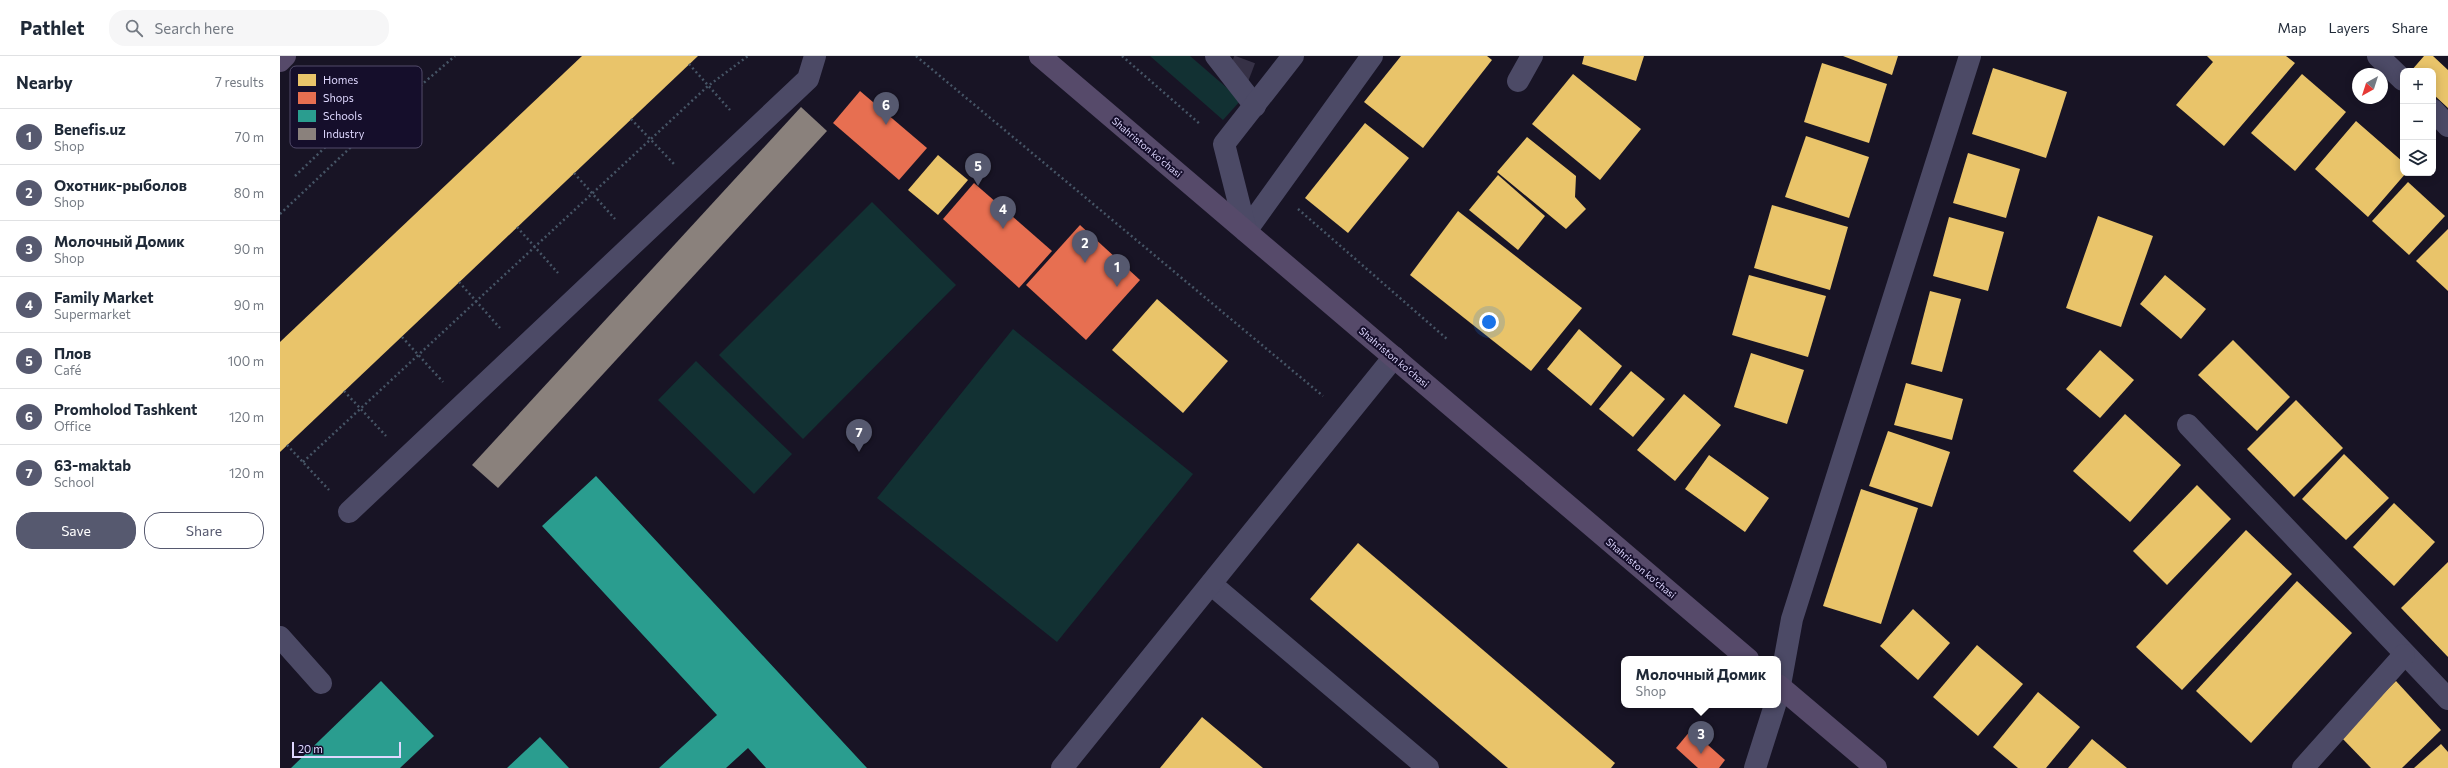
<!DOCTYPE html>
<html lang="en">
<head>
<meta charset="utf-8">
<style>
  :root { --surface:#fff; --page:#f6f6f7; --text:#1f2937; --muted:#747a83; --line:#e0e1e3; --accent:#56596f }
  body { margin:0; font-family:Commissioner,sans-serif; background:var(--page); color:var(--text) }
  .controls { position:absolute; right:12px; top:12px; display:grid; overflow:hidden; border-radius:8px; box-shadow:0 2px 10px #0003 }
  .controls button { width:36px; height:36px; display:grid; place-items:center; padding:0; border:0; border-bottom:1px solid var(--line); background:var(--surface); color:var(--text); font:20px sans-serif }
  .compass { position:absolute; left:2072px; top:12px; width:36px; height:36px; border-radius:50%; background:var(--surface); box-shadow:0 2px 10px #0003; rotate:219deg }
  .scale { position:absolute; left:12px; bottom:10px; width:109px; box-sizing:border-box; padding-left:4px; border:2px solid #dfd8ff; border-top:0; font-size:11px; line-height:14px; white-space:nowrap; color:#dfd8ff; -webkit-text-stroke:3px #150e2b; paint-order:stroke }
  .you { position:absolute; left:1209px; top:266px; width:14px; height:14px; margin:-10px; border:3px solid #fff; border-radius:50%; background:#1a73e8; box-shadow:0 0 0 6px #1a73e833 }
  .badge { display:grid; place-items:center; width:26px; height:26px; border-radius:50%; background:var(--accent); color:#fff; font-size:13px; font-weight:700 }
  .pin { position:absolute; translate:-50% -33px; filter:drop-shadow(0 1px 2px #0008) }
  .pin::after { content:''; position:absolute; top:21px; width:14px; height:12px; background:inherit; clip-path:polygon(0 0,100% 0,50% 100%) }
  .popup { position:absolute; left:1341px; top:600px; width:160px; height:52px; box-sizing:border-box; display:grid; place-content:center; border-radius:8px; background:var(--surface); filter:drop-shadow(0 1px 3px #0005); font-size:13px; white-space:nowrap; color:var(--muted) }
  .popup b { font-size:15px; color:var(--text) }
  .popup::after { content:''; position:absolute; left:50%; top:100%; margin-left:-8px; border:8px solid transparent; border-top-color:var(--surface) }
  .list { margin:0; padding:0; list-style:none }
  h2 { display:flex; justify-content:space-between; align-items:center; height:52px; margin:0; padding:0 16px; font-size:17px }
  h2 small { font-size:13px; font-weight:400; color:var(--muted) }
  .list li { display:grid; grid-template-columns:26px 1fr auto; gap:12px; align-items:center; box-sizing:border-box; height:56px; padding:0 16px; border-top:1px solid var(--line) }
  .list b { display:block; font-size:15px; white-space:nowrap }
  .list p { margin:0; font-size:13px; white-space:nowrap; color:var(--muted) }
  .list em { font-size:13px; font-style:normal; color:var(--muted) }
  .actions { display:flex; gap:8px; padding:12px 16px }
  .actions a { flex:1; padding:9px 0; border:1px solid var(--accent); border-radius:16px; text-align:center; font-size:14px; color:var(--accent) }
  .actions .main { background:var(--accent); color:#fff }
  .icon { flex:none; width:22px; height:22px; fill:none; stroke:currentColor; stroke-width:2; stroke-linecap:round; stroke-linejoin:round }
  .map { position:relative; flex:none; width:2168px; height:712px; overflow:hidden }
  header { display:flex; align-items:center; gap:24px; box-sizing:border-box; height:56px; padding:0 20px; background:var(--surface); border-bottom:1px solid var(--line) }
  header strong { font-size:19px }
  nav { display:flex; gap:22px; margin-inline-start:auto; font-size:14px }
  .search { width:280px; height:36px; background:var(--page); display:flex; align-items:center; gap:10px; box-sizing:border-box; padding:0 14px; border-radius:16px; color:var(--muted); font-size:15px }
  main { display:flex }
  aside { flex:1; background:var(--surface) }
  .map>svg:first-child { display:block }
</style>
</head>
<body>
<header>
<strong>Pathlet</strong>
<div class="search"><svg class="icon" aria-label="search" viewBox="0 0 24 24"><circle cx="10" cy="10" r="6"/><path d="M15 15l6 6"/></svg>Search here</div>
<nav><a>Map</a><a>Layers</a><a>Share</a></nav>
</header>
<main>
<aside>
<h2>Nearby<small>7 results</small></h2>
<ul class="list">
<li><span class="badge">1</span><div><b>Benefis.uz</b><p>Shop</p></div><em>70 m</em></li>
<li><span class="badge">2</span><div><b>Охотник-рыболов</b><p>Shop</p></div><em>80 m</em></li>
<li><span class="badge">3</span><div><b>Молочный Домик</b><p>Shop</p></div><em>90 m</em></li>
<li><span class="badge">4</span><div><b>Family Market</b><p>Supermarket</p></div><em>90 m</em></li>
<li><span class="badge">5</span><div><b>Плов</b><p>Café</p></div><em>100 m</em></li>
<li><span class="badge">6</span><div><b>Promholod Tashkent</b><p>Office</p></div><em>120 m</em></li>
<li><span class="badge">7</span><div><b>63-maktab</b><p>School</p></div><em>120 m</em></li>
</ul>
<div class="actions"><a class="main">Save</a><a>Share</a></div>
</aside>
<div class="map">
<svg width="2168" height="712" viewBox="0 0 2168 712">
  <rect width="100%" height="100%" fill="#181425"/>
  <g fill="#123133">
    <path d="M 870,0 L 910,0 L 961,44 L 943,64 Z"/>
    <path d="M 592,146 L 676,229 L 523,383 L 439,299 Z"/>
    <path d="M 733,273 L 913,418 L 777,586 L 597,442 Z"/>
    <path d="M 416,305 L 512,398 L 474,438 L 378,344 Z"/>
  </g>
  <g fill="#e9c46a">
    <path d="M 302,0 L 418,0 L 0,396 L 0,286 Z"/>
    <path d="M 1121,0 L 1207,0 L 1212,4 L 1143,92 L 1084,46 Z"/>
    <path d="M 1304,0 L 1364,0 L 1356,25 L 1302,8 Z"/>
    <path d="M 1563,0 L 1618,0 L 1612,19 Z"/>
    <path d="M 1927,0 L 2006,0 L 2015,7 L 1944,90 L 1896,49 L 1933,6 Z"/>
    <path d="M 2144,0 L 2153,0 L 2168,14 L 2168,52 L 2153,38 L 2153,15 L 2131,15 Z"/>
    <path d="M 1542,7 L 1607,28 L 1589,87 L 1524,66 Z"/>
    <path d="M 1713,12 L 1787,36 L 1766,102 L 1692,78 Z"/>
    <path d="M 1293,18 L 1361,73 L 1320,124 L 1252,68 Z"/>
    <path d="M 2022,18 L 2066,56 L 2015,115 L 1971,77 Z"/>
    <path d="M 2076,65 L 2123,106 L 2123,117 L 2126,117 L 2088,161 L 2035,113 Z"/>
    <path d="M 1085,67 L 1129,102 L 1068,177 L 1025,142 Z"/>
    <path d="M 1526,80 L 1589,101 L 1569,162 L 1505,141 Z"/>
    <path d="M 1247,81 L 1296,120 L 1295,141 L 1306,153 L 1286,173 L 1217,116 Z"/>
    <path d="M 1688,97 L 1740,113 L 1726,162 L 1673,147 Z"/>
    <path d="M 658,99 L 688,124 L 658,159 L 628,134 Z"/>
    <path d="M 1218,119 L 1265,160 L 1238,194 L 1189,154 Z"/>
    <path d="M 2128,126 L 2165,160 L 2129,199 L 2092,165 Z"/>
    <path d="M 1492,149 L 1568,171 L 1550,234 L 1474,212 Z"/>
    <path d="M 1178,155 L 1302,252 L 1251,315 L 1130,219 Z"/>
    <path d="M 1818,160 L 1873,180 L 1841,271 L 1786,252 Z"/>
    <path d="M 1669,161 L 1724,176 L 1708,235 L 1653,220 Z"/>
    <path d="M 2168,173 L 2168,235 L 2136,205 Z"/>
    <path d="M 1469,219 L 1546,240 L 1528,301 L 1452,279 Z"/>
    <path d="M 1885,219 L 1926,253 L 1901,283 L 1860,248 Z"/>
    <path d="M 1650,235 L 1681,243 L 1662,316 L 1631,308 Z"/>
    <path d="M 877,243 L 948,305 L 903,357 L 832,294 Z"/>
    <path d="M 1299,273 L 1342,310 L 1311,350 L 1267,313 Z"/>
    <path d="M 1953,284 L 2010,341 L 1977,375 L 1918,319 Z"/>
    <path d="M 1820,294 L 1854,324 L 1820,362 L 1786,333 Z"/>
    <path d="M 1471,297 L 1524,314 L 1507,368 L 1454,351 Z"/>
    <path d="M 1351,315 L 1385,343 L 1353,381 L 1319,353 Z"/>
    <path d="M 1626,327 L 1683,343 L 1672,384 L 1614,369 Z"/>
    <path d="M 1404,338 L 1441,369 L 1395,425 L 1357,394 Z"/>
    <path d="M 2016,344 L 2063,392 L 2014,441 L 1967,393 Z"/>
    <path d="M 1845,358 L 1901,409 L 1850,466 L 1793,415 Z"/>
    <path d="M 1608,375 L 1670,396 L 1652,451 L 1589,430 Z"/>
    <path d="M 2064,398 L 2109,442 L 2066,484 L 2022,443 Z"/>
    <path d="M 1429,399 L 1489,442 L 1465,476 L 1405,433 Z"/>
    <path d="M 1917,429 L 1951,463 L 1887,529 L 1853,495 Z"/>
    <path d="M 1581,433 L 1638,452 L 1601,568 L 1543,550 Z"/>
    <path d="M 2114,447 L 2155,486 L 2114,530 L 2073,491 Z"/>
    <path d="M 1966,474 L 2012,518 L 1902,634 L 1856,591 Z"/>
    <path d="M 1078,487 L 1335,707 L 1331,712 L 1228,712 L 1030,543 Z"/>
    <path d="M 2168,506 L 2168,601 L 2121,552 Z"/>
    <path d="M 2017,525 L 2072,577 L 1971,687 L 1916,635 Z"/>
    <path d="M 1633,553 L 1670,587 L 1638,624 L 1600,590 Z"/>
    <path d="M 1697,589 L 1743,628 L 1698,680 L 1653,641 Z"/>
    <path d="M 2116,625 L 2161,674 L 2122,712 L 2091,712 L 2060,680 Z"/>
    <path d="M 1758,636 L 1800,671 L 1766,712 L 1738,712 L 1713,691 Z"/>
    <path d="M 922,661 L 983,712 L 880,712 Z"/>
    <path d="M 1812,683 L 1847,712 L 1788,712 Z"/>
    <path d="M 2161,688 L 2168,696 L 2168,712 L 2134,712 Z"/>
  </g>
  <g fill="#e76f51">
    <path d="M 580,35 L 647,92 L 619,124 L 553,67 Z"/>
    <path d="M 694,127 L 772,195 L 739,232 L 663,163 Z"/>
    <path d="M 800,169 L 860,224 L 806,284 L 746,229 Z"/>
    <path d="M 1411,674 L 1445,704 L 1439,712 L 1418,712 L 1396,692 Z"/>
  </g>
  <g fill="#2a9d8f">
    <path d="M 316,420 L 587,712 L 486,712 L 468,692 L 446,712 L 379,712 L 437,659 L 262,470 Z"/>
    <path d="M 101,625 L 154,680 L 120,712 L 11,712 Z"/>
    <path d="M 260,681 L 289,712 L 227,712 Z"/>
  </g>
  <path fill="#8a817c" d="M 521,51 L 547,75 L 218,432 L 192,409 Z"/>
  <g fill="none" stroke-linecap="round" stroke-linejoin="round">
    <path stroke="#363146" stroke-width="22" stroke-dasharray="22 11" stroke-linecap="butt" d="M 957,24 L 966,0"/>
    <g stroke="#465566" stroke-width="2.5" stroke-dasharray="2 3" stroke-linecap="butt">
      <path d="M 636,0 L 1043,340"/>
      <path d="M 842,0 L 921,69"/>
      <path d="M 409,8 L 450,54"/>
      <path d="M 351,63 L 394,108"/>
      <path d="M 294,117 L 335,163"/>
      <path d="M 15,120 L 77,61 L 89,74"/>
      <path d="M 1018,153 L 1167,283"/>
      <path d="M 0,158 L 89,74 L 175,0"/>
      <path d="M 237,171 L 278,217"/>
      <path d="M 179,226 L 220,272"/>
      <path d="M 122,281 L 163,326"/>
      <path d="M 64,335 L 106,380"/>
      <path d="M 7,389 L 49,434"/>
      <path d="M 23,406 L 428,30 L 468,0"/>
    </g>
    <g stroke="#4c4a66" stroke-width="22">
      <path d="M 936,0 L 975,50"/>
      <path d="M 2098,0 L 2123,24"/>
      <path d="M 1238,25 L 1252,0"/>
      <path d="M 2153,54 L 2168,70"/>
      <path d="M 966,175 L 1092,0"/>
      <path d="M 966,175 L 944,88 L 1013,0"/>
      <path d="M 1908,369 L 2168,643"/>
      <path d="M 69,456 L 528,23 L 535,0"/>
      <path d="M 931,528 L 1148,712"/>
      <path d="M 0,581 L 41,627"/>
      <path d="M 1498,640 L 1512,563 L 1690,0"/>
      <path d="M 782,712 L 1114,301"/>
      <path d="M 1475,712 L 1495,649"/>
      <path d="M 2023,712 L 2124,599"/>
    </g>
    <g stroke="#564a6a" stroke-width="22">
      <path d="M 760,0 L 1468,603"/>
      <path d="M 0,5 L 5,0"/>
      <path d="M 1498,629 L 1596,712"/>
    </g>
  </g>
  <g text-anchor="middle" stroke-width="4" stroke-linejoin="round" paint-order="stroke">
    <g font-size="10" fill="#dfd8ff" stroke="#150e2b">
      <text transform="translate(867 91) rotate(40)" y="4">Shahriston ko'chasi</text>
      <text transform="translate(1114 301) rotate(40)" y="4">Shahriston ko'chasi</text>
      <text transform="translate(1361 512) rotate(40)" y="4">Shahriston ko'chasi</text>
    </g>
  </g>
  <rect x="10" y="10" width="132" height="82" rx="6" fill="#150e2b" stroke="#524b6b" stroke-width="1"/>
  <rect x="18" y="18" width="18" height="12" fill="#e9c46a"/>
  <rect x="18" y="36" width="18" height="12" fill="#e76f51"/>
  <rect x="18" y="54" width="18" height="12" fill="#2a9d8f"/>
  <rect x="18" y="72" width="18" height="12" fill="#8a817c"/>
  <g font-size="11" fill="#dfd8ff">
    <text x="43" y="28">Homes</text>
    <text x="43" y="46">Shops</text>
    <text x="43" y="64">Schools</text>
    <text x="43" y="82">Industry</text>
  </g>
</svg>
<div class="controls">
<button>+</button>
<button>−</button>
<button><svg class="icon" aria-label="layers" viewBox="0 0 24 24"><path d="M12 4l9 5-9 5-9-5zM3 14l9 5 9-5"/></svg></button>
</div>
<svg class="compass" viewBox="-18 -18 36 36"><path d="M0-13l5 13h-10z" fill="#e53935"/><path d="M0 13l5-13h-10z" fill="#747a83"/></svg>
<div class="scale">20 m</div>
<div class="you"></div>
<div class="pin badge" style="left:837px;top:231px">1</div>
<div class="pin badge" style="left:805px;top:207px">2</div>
<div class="pin badge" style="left:1421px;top:698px">3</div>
<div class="popup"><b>Молочный Домик</b>Shop</div>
<div class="pin badge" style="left:723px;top:173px">4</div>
<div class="pin badge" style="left:698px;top:130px">5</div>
<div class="pin badge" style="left:606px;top:69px">6</div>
<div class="pin badge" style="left:579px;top:396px">7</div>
</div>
</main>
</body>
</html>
